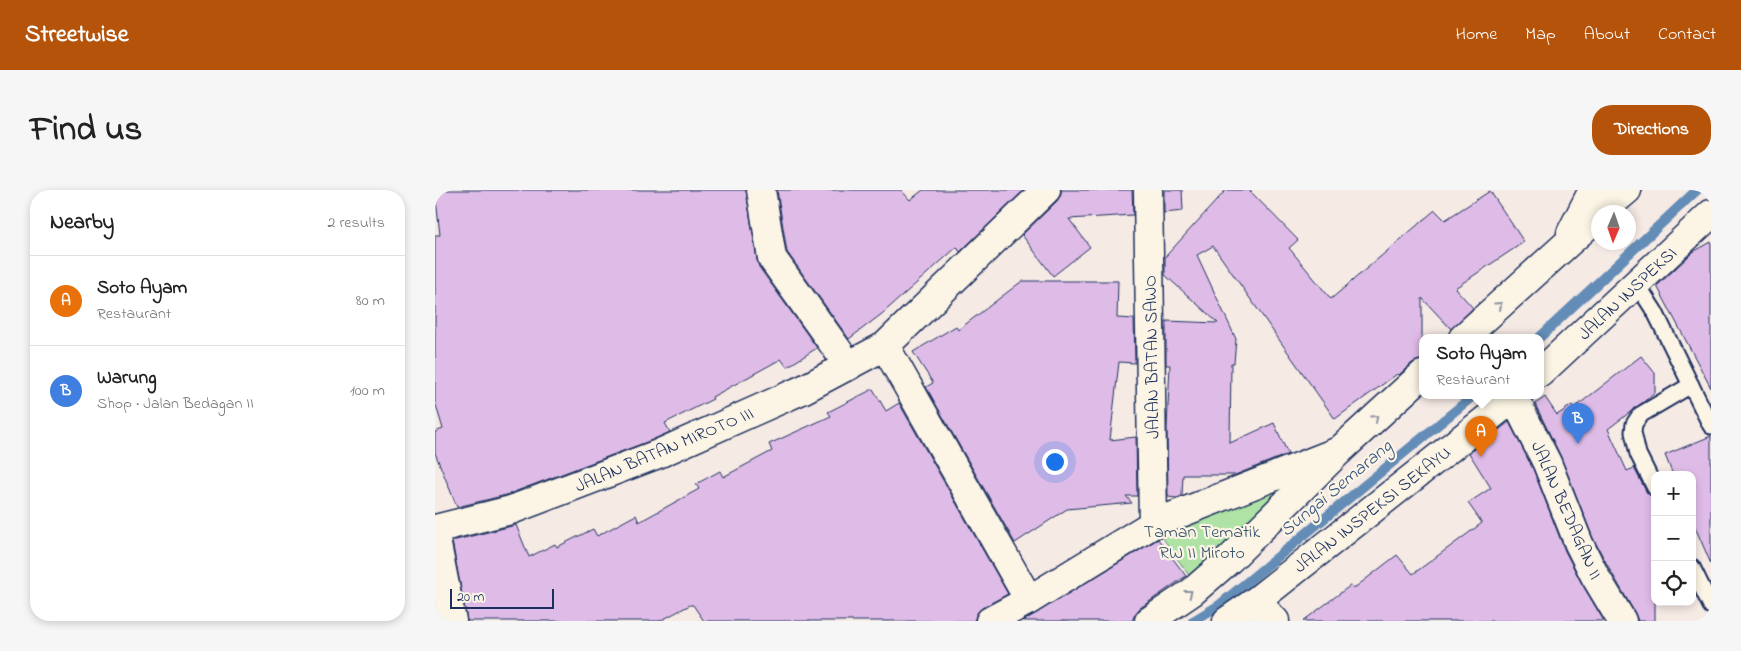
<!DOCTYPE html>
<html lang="en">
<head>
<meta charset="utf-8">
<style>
  :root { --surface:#fff; --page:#f6f6f6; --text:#222; --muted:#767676; --line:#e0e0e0; --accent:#b45309 }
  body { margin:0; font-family:"Indie Flower",sans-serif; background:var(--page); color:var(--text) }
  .controls { position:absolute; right:15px; bottom:15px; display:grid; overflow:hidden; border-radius:10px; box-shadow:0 2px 8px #0003 }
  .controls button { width:45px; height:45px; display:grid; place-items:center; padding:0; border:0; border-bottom:1px solid var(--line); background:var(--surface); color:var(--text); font:25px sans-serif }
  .compass { position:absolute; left:1156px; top:15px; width:45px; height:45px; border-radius:50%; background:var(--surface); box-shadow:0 2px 8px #0003; rotate:182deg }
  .scale { position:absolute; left:15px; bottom:12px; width:104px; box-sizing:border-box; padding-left:5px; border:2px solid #1b2f5e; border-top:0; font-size:14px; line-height:18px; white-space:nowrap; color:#1b2f5e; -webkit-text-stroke:4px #fcf5e5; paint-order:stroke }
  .you { position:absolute; left:619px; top:271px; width:18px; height:18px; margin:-12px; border:4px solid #fff; border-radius:50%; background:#1a73e8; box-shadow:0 0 0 8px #1a73e833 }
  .badge { display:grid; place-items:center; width:32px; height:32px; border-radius:50%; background:var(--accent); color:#fff; font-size:16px; font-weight:700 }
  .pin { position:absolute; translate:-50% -41px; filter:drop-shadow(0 1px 2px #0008) }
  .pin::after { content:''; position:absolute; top:26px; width:18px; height:15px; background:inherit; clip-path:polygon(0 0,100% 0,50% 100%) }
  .popup { position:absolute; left:984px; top:144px; width:125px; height:65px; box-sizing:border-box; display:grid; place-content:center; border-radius:10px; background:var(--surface); filter:drop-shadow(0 1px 4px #0005); font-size:16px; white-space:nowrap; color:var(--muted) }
  .popup b { font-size:19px; color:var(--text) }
  .popup::after { content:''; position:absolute; left:50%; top:100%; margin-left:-10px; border:10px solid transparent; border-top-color:var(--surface) }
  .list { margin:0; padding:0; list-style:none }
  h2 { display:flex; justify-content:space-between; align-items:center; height:65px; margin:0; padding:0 20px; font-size:21px }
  h2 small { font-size:16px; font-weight:400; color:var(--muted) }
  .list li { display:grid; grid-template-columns:32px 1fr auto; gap:15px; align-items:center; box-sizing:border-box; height:90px; padding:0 20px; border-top:1px solid var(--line) }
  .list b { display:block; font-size:19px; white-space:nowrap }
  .list p { margin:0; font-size:16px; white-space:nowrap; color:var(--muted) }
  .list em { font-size:16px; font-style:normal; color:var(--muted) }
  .icon { flex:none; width:28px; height:28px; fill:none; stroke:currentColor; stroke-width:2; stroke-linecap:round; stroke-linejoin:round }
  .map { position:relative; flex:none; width:1276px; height:431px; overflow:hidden; border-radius:20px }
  header { display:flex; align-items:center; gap:30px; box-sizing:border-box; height:70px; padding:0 25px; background:var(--accent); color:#fff }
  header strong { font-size:24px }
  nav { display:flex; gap:28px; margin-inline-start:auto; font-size:18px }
  .intro { display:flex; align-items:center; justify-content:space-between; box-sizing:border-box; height:120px; padding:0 30px }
  h1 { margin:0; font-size:35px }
  .button { padding:12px 22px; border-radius:20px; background:var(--accent); color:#fff; font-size:18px; font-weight:700 }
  main { display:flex; gap:30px; padding:0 30px }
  aside { flex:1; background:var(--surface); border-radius:20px; box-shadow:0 2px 8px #0003 }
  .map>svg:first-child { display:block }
</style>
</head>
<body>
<header>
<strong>Streetwise</strong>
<nav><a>Home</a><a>Map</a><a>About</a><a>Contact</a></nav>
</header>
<div class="intro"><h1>Find us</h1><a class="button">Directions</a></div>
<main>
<aside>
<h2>Nearby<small>2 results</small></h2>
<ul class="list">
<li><span class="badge" style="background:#e8710a">A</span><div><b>Soto Ayam</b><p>Restaurant</p></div><em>80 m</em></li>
<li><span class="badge" style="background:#3f7fe0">B</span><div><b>Warung</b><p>Shop · Jalan Bedagan II</p></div><em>100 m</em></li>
</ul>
</aside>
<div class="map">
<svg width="1276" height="431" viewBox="0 0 1276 431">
  <rect width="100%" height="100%" fill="#f6eae5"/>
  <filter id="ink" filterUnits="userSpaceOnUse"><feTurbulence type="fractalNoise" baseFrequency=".02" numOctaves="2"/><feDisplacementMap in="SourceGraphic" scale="10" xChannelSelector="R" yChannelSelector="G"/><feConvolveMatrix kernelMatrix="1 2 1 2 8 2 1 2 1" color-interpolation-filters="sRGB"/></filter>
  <g filter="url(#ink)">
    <path fill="#aee3a5" stroke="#648982" d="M 895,271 L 761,395 L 720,337 Z"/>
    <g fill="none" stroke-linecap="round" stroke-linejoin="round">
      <g stroke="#648db7" stroke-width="10">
        <path d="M 1104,148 L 1262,0"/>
        <path d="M 758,431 L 783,416 L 1038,206"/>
      </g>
    </g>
    <g fill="#dfbce7" stroke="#1b2f5e">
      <path d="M 0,0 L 311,0 L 322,70 L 324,77 L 382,158 L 352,177 L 346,169 L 277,207 L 278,209 L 230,233 L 235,242 L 217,250 L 71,305 L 22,317 L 0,263 L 0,242 L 8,239 L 0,212 L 0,45 L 5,45 Z"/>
      <path d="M 342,0 L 466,0 L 475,10 L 488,0 L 589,0 L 525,62 L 522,57 L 448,123 L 414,149 L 352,62 Z"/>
      <path d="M 626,0 L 697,0 L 698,25 L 634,29 L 655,57 L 618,86 L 587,45 L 622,11 L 626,5 Z"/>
      <path d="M 729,0 L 747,0 L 748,21 L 729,23 Z"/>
      <path d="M 791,0 L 814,0 L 863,50 L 854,58 L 896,109 L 1000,20 L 1010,30 L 1055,1 L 1089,52 L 1020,98 L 1038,118 L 1016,139 L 987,108 L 987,169 L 977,173 L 964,185 L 962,184 L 900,229 L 778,56 L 762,65 L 801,149 L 799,173 L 796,173 L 795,253 L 839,233 L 853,264 L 800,285 L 748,285 L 747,306 L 742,308 L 733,307 L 732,238 L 735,175 L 731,175 L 731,131 L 783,133 L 730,85 L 730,67 Z"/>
      <path d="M 1276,52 L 1276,198 L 1222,96 L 1258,62 Z"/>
      <path d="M 587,91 L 683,91 L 682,128 L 699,129 L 700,173 L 684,172 L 675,250 L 701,247 L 702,306 L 691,306 L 697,313 L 632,319 L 580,353 L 491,197 L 498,193 L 478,162 L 521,136 L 523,140 Z"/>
      <path d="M 1206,166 L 1220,183 L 1220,203 L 1173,239 L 1192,281 L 1199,278 L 1212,303 L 1220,307 L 1220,431 L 1203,431 L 1200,423 L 1174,378 L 1158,348 L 1126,267 L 1100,214 L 1110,207 L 1122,225 L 1137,215 L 1139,218 Z"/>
      <path d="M 438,199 L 451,221 L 464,213 L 573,404 L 547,418 L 542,423 L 539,431 L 269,431 L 258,415 L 255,415 L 225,431 L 32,431 L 17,351 L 81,335 L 94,367 L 120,354 L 122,357 L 158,339 L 162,346 L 201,325 L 204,332 L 264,299 L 261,294 L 285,281 L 288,287 L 337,261 L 334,254 L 396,226 L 393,222 Z"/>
      <path d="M 1074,232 L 1098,279 L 1130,361 L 1147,394 L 1169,431 L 868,431 L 916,395 L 918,399 L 962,365 L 978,384 L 1047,333 L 1033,313 L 1056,298 L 1034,263 Z"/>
      <path d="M 1276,246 L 1276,374 L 1257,330 L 1257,285 L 1238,285 L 1230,265 Z"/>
      <path d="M 723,349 L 751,386 L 705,418 L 700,424 L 697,431 L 588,431 Z"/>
    </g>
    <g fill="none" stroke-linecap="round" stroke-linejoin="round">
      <defs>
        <g id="lane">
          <path d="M 1202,94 L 1220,122 L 1276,236"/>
          <path d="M 1220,298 L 1203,264 L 1198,242 L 1199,234 L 1205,225 L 1256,195"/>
          <path d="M 1257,377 L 1276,416"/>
        </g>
        <g id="street">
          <path d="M 326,0 L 337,68 L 414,176"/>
          <path d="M 713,0 L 718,334"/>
          <path d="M 1166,22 L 1192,0"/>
          <path d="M 1136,43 L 1158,0"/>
          <path d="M 1028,148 L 1164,25"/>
          <path d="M 450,156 L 594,410"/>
          <path d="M 1105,183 L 1276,24"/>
          <path d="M 1079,208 L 1112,273 L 1144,354 L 1160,386 L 1187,431"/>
          <path d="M 0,339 L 76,320 L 223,264 L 369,199 L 450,156 L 611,0"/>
          <path d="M 0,345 L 17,431"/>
          <path d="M 821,411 L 840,431"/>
          <path d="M 555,431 L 594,410 L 718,334 L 904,261"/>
          <path d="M 714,431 L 757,402 L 795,369 L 904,261 L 987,185"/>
          <path d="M 792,431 L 821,411 L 1081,206"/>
        </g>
      </defs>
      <use href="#lane" stroke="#1b2f5e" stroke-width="19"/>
      <use href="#street" stroke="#1b2f5e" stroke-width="31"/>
      <use href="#lane" stroke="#fcf5e5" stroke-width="15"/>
      <use href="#street" stroke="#fcf5e5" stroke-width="28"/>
    </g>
    <defs><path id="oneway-chevron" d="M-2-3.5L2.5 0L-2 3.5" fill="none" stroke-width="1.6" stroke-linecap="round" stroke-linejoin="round" transform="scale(1.25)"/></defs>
    <g stroke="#8c92a2">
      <use href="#oneway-chevron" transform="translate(1064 115) rotate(-42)"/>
      <use href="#oneway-chevron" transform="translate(940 228) rotate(-42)"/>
      <use href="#oneway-chevron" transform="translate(754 403) rotate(-37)"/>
    </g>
  </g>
  <g text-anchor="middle" stroke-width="4.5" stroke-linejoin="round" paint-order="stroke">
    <g font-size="18" fill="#1b2f5e" stroke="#fcf5e5">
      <text transform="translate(1192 103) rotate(-43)" y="6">JALAN INSPEKSI</text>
      <text transform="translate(716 167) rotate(-91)" y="6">JALAN BATAN SAWO</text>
      <text transform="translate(229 259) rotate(-23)" y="6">JALAN BATAN MIROTO III</text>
      <text transform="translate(937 319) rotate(-38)" y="6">JALAN INSPEKSI SEKAYU</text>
      <text transform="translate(1132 320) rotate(66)" y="6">JALAN BEDAGAN II</text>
    </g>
    <g font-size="18" fill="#38536c" stroke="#fcf5e5">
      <text x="767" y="347">Taman Tematik<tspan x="767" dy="21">RW II Miroto</tspan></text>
    </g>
    <g font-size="19" font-style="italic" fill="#395683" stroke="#fcf5e5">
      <text transform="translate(900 297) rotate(-40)" y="7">Sungai Semarang</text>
    </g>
  </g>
</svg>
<div class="controls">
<button>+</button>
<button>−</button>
<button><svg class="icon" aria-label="locate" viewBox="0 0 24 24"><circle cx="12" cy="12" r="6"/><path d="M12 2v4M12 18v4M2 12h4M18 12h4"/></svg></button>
</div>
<svg class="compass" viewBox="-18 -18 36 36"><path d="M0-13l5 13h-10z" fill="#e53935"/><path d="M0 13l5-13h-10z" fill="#767676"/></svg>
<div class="scale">20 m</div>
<div class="you"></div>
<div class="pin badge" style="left:1046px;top:267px;background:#e8710a">A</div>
<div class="popup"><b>Soto Ayam</b>Restaurant</div>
<div class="pin badge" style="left:1143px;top:254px;background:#3f7fe0">B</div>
</div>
</main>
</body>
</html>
